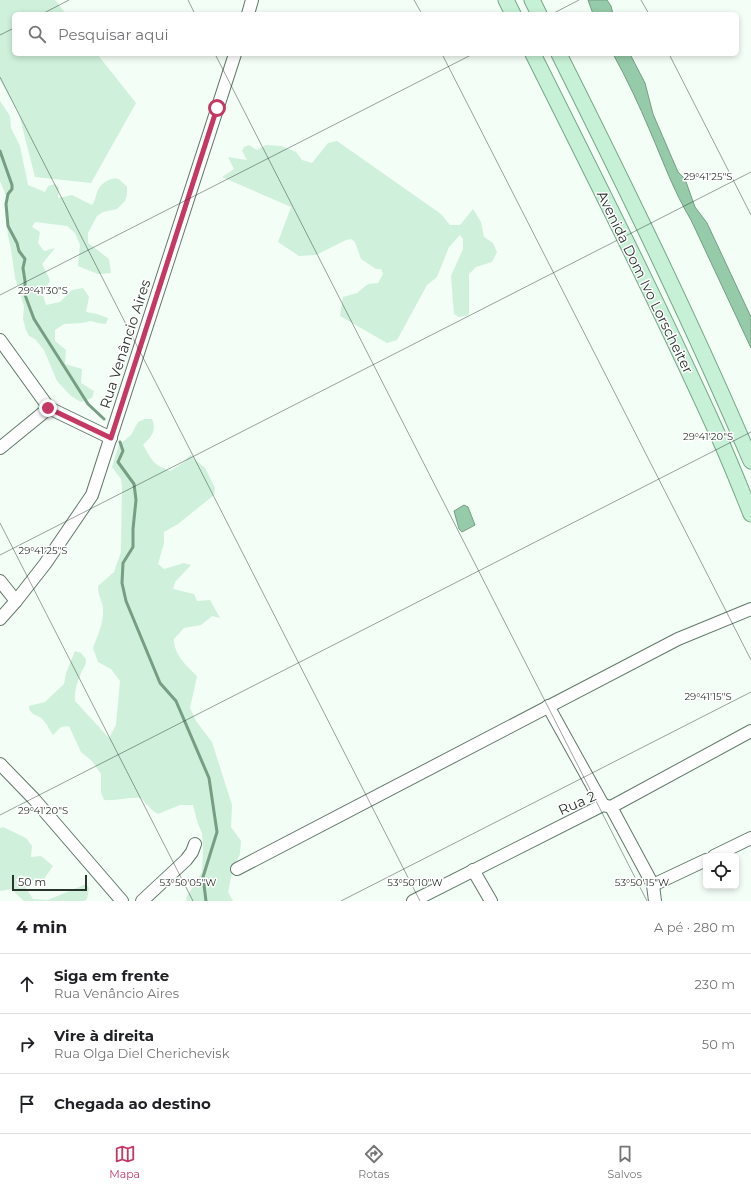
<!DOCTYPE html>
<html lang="pt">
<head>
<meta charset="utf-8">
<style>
  :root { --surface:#fff; --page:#f2f2f2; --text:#202124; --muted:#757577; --line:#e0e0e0; --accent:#c53864 }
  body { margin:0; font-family:Montserrat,sans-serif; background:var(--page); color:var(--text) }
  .controls { position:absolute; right:12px; bottom:12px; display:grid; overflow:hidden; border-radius:6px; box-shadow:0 2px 6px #0003 }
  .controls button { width:36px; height:36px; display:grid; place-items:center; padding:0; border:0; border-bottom:1px solid var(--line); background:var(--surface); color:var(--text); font:20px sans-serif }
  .scale { position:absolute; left:12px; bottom:10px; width:75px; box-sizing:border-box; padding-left:4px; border:2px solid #29342d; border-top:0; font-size:11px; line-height:14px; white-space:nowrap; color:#29342d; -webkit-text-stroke:3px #fff; paint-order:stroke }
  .stop { position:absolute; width:12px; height:12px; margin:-9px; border:3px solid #c53864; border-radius:50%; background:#fff }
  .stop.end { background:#c53864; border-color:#fff; box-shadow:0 1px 4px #0008 }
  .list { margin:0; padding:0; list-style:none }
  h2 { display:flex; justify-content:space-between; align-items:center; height:52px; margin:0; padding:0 16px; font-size:17px }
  h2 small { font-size:13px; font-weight:400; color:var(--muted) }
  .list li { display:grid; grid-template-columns:26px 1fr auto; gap:12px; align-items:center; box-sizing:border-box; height:60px; padding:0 16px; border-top:1px solid var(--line) }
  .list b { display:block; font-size:15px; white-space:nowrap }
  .list p { margin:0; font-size:13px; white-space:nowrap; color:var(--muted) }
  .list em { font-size:13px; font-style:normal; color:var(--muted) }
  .icon { flex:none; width:22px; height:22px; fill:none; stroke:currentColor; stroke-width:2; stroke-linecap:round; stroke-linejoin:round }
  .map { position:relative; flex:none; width:751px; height:901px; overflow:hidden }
  .search { position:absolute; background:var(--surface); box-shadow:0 2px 6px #0003; left:12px; right:12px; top:12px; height:44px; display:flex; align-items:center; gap:10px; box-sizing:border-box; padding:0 14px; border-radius:6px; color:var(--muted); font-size:15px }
  .sheet { height:232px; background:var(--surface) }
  nav { display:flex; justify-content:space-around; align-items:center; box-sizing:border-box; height:56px; border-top:1px solid var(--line); background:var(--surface); font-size:11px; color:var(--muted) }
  nav a { display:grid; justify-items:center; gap:2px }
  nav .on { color:var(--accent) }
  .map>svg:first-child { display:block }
</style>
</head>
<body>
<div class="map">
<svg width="751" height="901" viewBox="0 0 751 901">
  <rect width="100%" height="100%" fill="#f3fef6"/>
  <g fill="#cff0da">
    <path d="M 0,0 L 55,0 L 66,14 L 14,14 L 14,54 L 97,54 L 136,103 L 91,183 L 35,177 L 19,114 L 0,80 Z"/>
    <path d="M 0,101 L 10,116 L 11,128 L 20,146 L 28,185 L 45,192 L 48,186 L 55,184 L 59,188 L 58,198 L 72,195 L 92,205 C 96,200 95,196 98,190 C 101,183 113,175 120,180 C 122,182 125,185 127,187 L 127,195 L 125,201 L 117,209 L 103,212 L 97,216 L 88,233 L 88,243 L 109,259 L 111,273 L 98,274 L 78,266 L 80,245 L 75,233 L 67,226 L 35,222 L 32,227 L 40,232 L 38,243 L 44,251 L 55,248 L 42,264 L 50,280 L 43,295 L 46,305 L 60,302 L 72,290 L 83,288 L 89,297 L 86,312 L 97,314 L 108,318 L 106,324 L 98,323 L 91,321 L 82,323 L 64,324 L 55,330 L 55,341 L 66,350 L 65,364 L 82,369 L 81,383 L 94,391 L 92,398 L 81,402 L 71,396 L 57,381 L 44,350 L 35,339 L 29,336 L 26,330 L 23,319 L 24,306 L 15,278 L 11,249 L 8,236 L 6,212 L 7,198 L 0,181 Z"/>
    <path d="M 337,141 L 441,214 L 450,225 L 460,225 L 473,209 L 481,222 L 484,237 L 493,243 L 497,252 L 492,262 L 476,267 L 469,274 L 469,315 L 459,317 L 454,314 L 451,276 L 463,249 L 463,239 L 460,235 L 449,247 L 437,277 L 427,285 L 397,340 L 387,343 L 340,316 L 343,297 L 357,293 L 368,284 L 378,283 L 383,274 L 381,269 L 376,269 L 361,259 L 355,242 L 351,239 L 346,240 L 316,255 L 299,256 L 278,242 L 291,207 L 222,177 L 234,169 L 228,157 L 247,160 L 242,151 L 244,147 L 249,145 L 257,150 L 266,145 L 281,146 L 296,152 L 302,160 L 312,163 L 328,143 Z"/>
    <path d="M 145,419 L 152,419 C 157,432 151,436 143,445 C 153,461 152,464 170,471 L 184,462 L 190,455 L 205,468 L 215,488 L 214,495 L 178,524 L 164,532 L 164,543 L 158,564 L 164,569 L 184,563 L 191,565 L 175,582 L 173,589 L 194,594 L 197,601 L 210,600 L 220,618 L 212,616 L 201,625 L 184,628 L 174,639 C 174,655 186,665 197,676 L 190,708 L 196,721 L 212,742 L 232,805 L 231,827 L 241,841 L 240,854 L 233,869 L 228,892 L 233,901 L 187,901 L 186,898 L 202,872 L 203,849 L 202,833 L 198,824 L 193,805 L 180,805 L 158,814 L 153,811 L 141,798 C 128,797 117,801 104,800 L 101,792 L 101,774 L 92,761 L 81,752 L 69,726 L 61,727 L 53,735 C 49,730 48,725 44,721 C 39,714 29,716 29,706 L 45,702 L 64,684 L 66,673 L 75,651 L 81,653 L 86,659 C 86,667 84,666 81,673 C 77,682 74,692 75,701 L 109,738 L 116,725 L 120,681 L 111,669 L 98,662 L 93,648 C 98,635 104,622 103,608 C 102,600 98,596 98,586 L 114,572 L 121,552 L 122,487 L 121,479 L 112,467 L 119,445 L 131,435 L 138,422 Z"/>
    <path d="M 3,827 L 26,838 L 32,846 L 31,857 L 41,856 L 53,866 L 44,879 L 22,882 L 33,899 L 48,900 L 86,884 L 89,888 L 87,899 L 84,901 L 24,901 L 11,889 L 1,891 L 0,890 L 0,828 Z"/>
  </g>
  <g fill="#95cba8" stroke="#759e83">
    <path d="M 588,0 L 607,0 L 611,6 L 613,14 L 593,14 Z"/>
    <path d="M 613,54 L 630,54 L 645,83 L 653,114 L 678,172 L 685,179 L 695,207 L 707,223 L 751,317 L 751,348 L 691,220 C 674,192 663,161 650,131 C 639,105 627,79 613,54 Z"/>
    <path d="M 464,505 L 468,507 L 475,525 L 462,532 L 459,529 L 454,511 Z"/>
  </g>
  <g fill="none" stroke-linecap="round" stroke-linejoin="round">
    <g stroke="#759e83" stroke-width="3">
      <path d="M 0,151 L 12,185 L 12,189 L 8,194 L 6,204 L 8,226 L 17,243 L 19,251 L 25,259 L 23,268 L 25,281 L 25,295 L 34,319 L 88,404 L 104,419"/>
      <path d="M 120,442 L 123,451 L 118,462 L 134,484 L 136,500 L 133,529 L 133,547 L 123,563 L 122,583 L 126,601 L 160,683 L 176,701 L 209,778 L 217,832 L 203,877 L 206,901"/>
    </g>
    <defs>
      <g id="minor">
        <path d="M 248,14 L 252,0"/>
        <path d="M 0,340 L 49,408 L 111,438"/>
        <path d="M 0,448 L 49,408"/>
        <path d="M 0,581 L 16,601"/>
        <path d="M 0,619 L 16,601 L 45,564 L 92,495 L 235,54"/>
        <path d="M 548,706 L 603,805"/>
        <path d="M 0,764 L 34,799 L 122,901"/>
        <path d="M 611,807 L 653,885 L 655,901"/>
        <path d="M 714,856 L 751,838"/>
        <path d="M 237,869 L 678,639 L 751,609"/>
        <path d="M 473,870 L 491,901"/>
        <path d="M 653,885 L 706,860"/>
        <path d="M 142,901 L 186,860 L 192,852 L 195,844"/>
        <path d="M 413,901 L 603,805 L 611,807 L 751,731"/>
      </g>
      <g id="major">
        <path d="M 506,0 L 513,14"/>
        <path d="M 532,0 L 539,14"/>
        <path d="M 533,54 C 596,180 659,305 717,433 C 729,459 740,487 751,514"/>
        <path d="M 559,54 C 626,188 692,323 751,461"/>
      </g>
    </defs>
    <use href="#minor" stroke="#607969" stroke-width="14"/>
    <use href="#major" stroke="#77a889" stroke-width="17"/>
    <use href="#minor" stroke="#fff" stroke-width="12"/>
    <use href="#major" stroke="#c7f1d6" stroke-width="15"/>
  </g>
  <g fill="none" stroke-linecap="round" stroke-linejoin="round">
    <path stroke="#c53864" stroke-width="5" d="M 48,408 L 111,438 L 217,108"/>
  </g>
  <path fill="none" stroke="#29342d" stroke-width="1" stroke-opacity="0.45" d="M 188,0 L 195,14M 414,0 L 422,14M 641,0 L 649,14M 42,14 L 69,0M 552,14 L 579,0M 0,35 L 14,28M 215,54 L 647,901M 442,54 L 751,660M 669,54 L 751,215M 0,77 L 420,901M 0,295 L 473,54M 0,523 L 193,901M 0,555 L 751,172M 0,815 L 751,432M 341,901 L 751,692"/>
  <g text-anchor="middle" stroke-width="3" stroke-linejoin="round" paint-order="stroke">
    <g font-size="14" fill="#29342d" stroke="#fff">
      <text transform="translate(645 282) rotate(64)" y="5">Avenida Dom Ivo Lorscheiter</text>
      <text transform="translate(125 344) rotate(-72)" y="5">Rua Venâncio Aires</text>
      <text transform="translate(577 803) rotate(-24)" y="5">Rua 2</text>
    </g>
  </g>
  <g font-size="10" text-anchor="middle" fill="#29342d" stroke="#fff" stroke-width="3" stroke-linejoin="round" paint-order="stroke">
    <text x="708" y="180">29°41'25"S</text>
    <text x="43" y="294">29°41'30"S</text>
    <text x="708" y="440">29°41'20"S</text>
    <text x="43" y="554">29°41'25"S</text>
    <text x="708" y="700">29°41'15"S</text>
    <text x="43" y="814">29°41'20"S</text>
    <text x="188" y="886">53°50'05"W</text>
    <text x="415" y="886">53°50'10"W</text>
    <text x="642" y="886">53°50'15"W</text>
  </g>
</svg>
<div class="controls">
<button><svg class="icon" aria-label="locate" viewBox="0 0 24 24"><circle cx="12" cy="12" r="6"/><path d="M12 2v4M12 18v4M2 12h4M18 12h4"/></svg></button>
</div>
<div class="scale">50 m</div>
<div class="stop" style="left:217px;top:108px"></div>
<div class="stop end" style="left:48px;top:408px"></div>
<div class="search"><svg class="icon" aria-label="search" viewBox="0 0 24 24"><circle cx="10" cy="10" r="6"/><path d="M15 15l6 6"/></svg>Pesquisar aqui</div>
</div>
<section class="sheet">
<h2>4 min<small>A pé · 280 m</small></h2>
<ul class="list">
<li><svg class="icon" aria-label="ahead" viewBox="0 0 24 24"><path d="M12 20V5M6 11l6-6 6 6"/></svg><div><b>Siga em frente</b><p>Rua Venâncio Aires</p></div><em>230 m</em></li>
<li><svg class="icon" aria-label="right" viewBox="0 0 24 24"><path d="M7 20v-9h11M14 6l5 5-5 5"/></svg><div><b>Vire à direita</b><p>Rua Olga Diel Cherichevisk</p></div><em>50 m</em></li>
<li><svg class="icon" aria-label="arrive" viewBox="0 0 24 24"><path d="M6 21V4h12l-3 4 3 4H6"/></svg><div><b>Chegada ao destino</b></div></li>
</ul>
</section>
<nav>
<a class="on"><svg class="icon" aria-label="map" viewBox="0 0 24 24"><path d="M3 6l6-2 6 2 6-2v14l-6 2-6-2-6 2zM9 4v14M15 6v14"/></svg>Mapa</a>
<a><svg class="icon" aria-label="directions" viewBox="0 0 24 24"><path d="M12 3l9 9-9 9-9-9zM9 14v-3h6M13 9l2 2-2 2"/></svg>Rotas</a>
<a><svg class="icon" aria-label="saved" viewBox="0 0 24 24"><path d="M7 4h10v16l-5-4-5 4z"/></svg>Salvos</a>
</nav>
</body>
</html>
